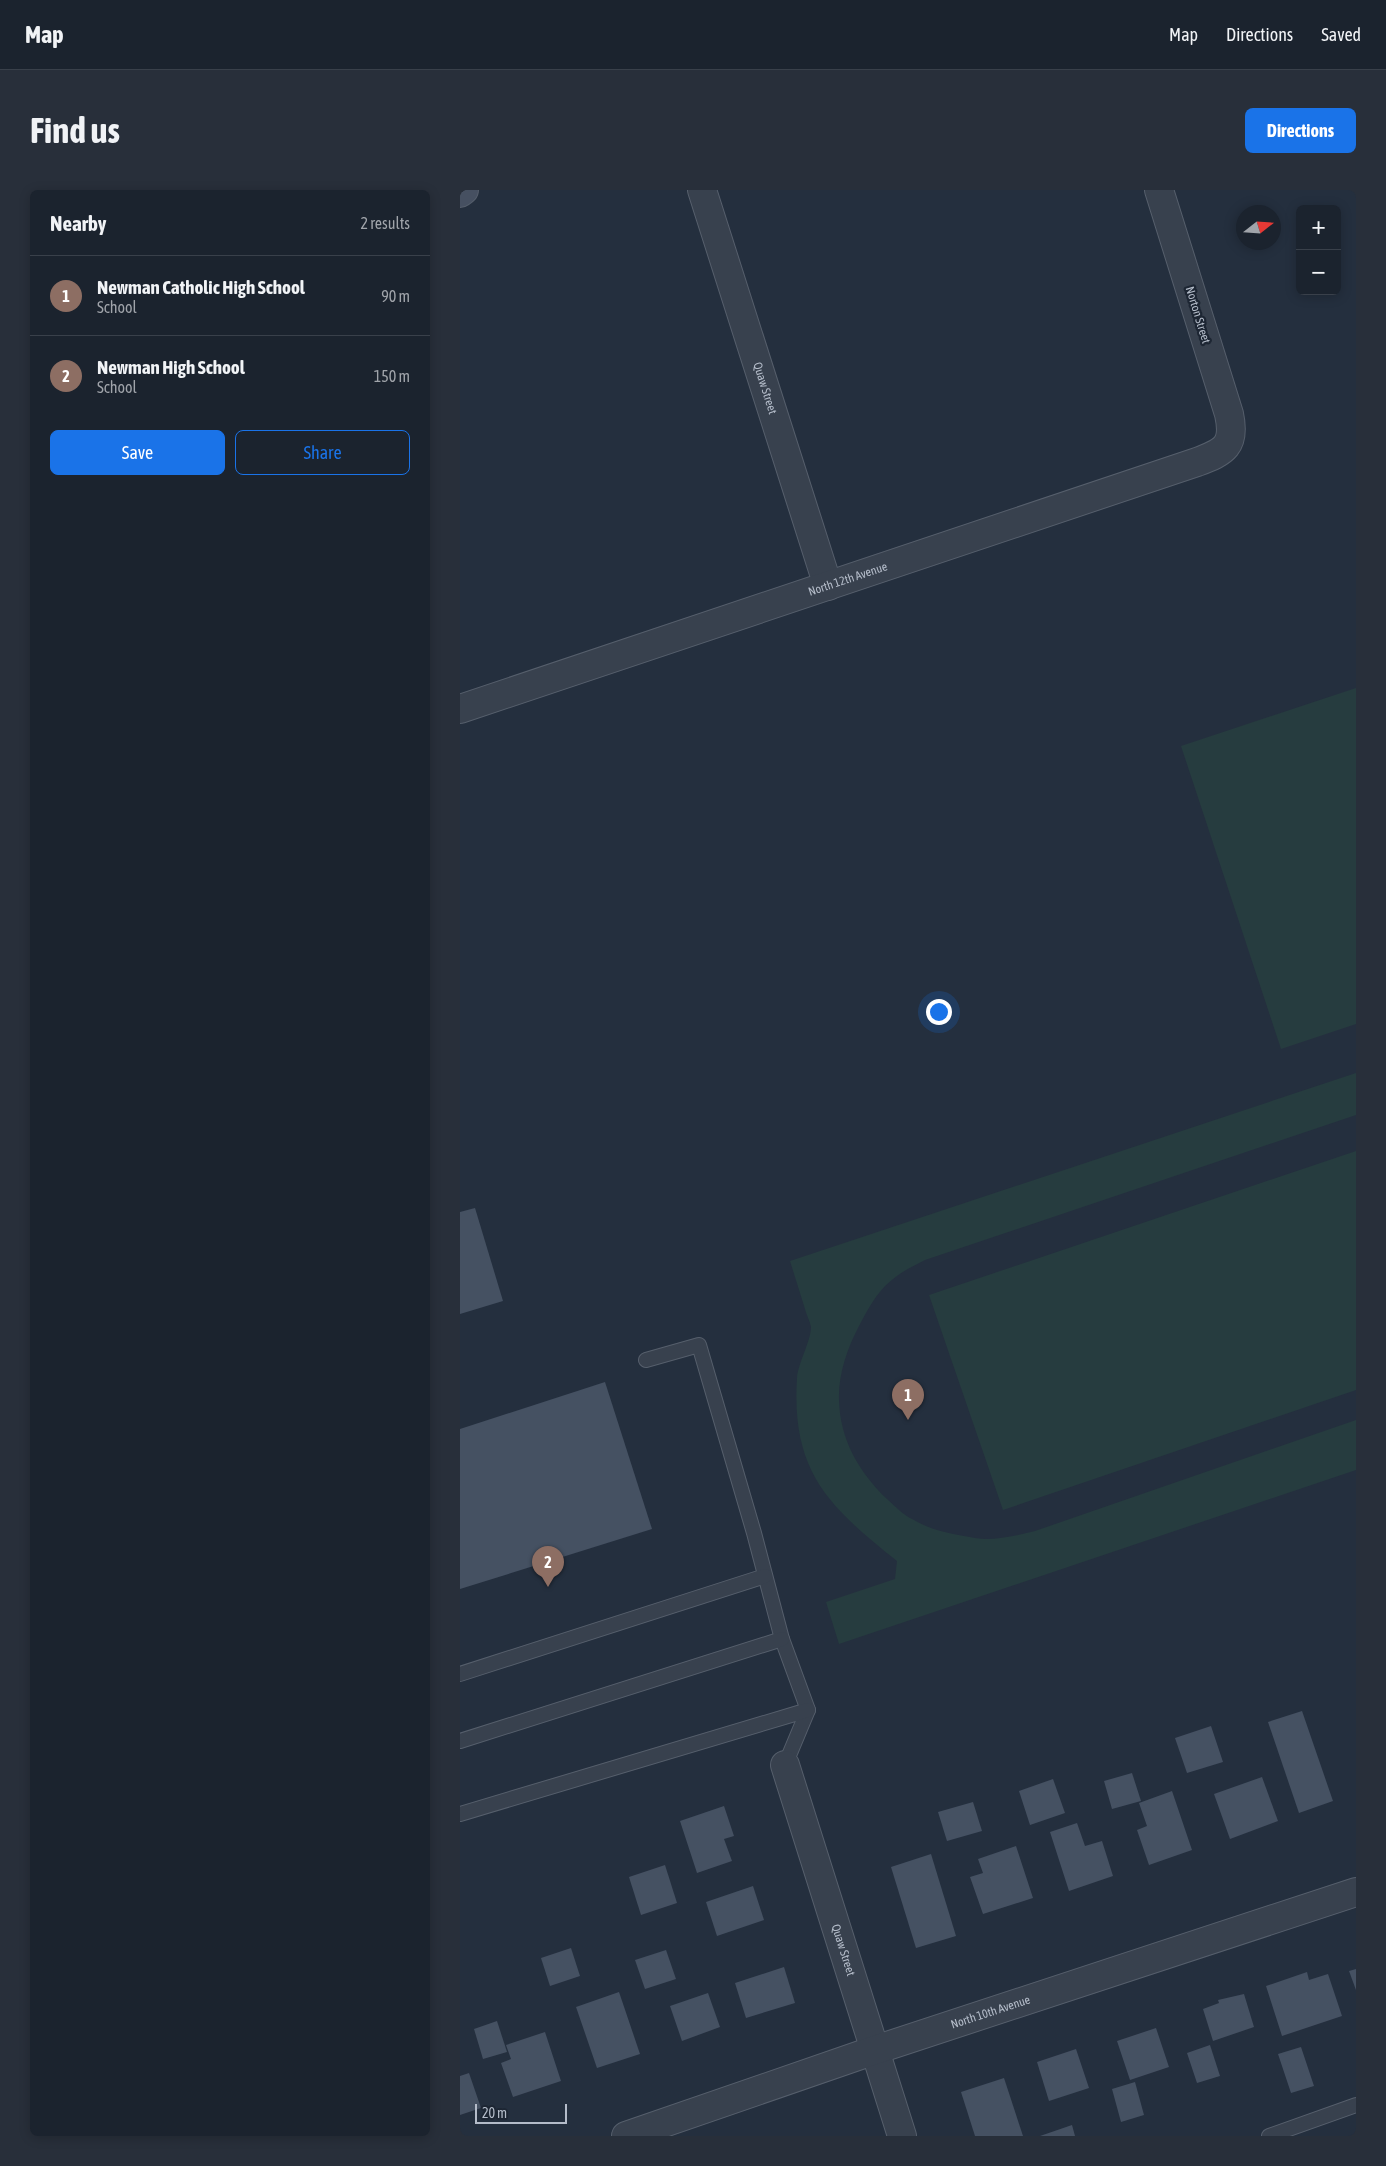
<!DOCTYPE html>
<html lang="en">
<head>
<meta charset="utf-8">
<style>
  :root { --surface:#1b232e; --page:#282f3a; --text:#f1f3f6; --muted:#a0a4aa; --line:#39404a; --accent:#1a73e8 }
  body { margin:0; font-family:"Asap Condensed",sans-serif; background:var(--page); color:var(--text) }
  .controls { position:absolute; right:15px; top:15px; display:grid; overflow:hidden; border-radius:8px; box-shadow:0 2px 12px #0003 }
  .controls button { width:45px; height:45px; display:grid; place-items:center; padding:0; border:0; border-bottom:1px solid var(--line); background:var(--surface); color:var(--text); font:25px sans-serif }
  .compass { position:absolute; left:776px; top:15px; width:45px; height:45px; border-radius:50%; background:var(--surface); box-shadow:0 2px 12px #0003; rotate:73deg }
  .scale { position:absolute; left:15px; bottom:12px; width:92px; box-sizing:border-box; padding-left:5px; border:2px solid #b4bcc9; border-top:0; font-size:14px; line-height:18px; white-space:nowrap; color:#b4bcc9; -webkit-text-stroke:4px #1d2633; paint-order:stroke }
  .you { position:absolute; left:478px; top:821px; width:18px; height:18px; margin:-12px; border:4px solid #fff; border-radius:50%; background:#1a73e8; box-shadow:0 0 0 8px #1a73e833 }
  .badge { display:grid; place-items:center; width:32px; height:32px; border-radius:50%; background:var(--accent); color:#fff; font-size:16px; font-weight:700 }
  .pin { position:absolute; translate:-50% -41px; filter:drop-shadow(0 1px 2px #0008) }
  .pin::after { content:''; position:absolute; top:26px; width:18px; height:15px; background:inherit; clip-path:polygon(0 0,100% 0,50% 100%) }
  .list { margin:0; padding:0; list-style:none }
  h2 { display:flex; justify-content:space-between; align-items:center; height:65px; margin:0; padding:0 20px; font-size:21px }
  h2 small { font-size:16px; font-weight:400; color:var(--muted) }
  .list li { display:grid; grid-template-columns:32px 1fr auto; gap:15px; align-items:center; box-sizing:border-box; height:80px; padding:0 20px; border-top:1px solid var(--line) }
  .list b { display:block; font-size:19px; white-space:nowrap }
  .list p { margin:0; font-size:16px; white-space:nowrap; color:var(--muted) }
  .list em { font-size:16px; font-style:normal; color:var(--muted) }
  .actions { display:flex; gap:10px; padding:15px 20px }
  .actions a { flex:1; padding:11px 0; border:1px solid var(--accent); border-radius:8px; text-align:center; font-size:18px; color:var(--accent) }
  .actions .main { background:var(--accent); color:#fff }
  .map { position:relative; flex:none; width:896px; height:1946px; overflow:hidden; border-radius:8px }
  header { display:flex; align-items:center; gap:30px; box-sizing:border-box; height:70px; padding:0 25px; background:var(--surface); border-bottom:1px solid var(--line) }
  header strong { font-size:24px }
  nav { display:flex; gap:28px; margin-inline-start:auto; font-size:18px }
  .intro { display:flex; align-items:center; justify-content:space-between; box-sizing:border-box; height:120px; padding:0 30px }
  h1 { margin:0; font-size:35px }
  .button { padding:12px 22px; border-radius:8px; background:var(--accent); color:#fff; font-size:18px; font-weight:700 }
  main { display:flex; gap:30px; padding:0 30px }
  aside { flex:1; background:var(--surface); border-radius:8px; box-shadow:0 2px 12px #0003 }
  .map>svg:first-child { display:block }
</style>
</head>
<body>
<header>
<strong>Map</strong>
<nav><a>Map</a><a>Directions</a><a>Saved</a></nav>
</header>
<div class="intro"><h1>Find us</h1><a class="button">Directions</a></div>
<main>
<aside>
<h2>Nearby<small>2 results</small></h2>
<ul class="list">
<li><span class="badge" style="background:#8d6e63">1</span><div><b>Newman Catholic High School</b><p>School</p></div><em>90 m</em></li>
<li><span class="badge" style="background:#8d6e63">2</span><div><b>Newman High School</b><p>School</p></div><em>150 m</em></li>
</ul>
<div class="actions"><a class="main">Save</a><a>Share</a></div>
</aside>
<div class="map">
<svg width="896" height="1946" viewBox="0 0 896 1946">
  <rect width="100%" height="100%" fill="#242f3e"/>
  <g fill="#263c3f">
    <path d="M 896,498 L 896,834 L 821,859 L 721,556 Z"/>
    <path d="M 896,883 L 896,925 L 465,1070 C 426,1089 418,1100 398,1138 C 387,1159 378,1186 379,1210 C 380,1250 399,1282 427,1309 C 436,1317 443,1325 454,1330 C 469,1339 487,1343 504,1346 C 511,1347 519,1349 526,1349 C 543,1349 559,1345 575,1341 L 896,1230 L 896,1280 L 379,1454 L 366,1412 L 435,1389 L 437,1371 C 369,1317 331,1282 337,1188 C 338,1173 351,1151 351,1137 C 350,1131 346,1124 345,1119 C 340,1103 335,1087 330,1071 Z"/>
    <path d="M 896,961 L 896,1200 L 543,1320 L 469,1105 Z"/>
  </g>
  <g fill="#455162">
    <path d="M 15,1018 L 43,1111 L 0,1124 L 0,1022 Z"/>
    <path d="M 145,1192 L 192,1339 L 0,1399 L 0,1239 Z"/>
    <path d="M 842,1521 L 873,1611 L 839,1623 L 808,1532 Z"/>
    <path d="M 751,1536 L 763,1572 L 727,1583 L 715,1548 Z"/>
    <path d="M 672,1583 L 681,1611 L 652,1619 L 644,1591 Z"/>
    <path d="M 802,1587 L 818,1631 L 770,1649 L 754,1604 Z"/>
    <path d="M 593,1589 L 605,1623 L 570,1635 L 559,1601 Z"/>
    <path d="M 712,1601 L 732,1660 L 689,1675 L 677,1640 L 687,1636 L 679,1613 Z"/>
    <path d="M 513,1612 L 522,1641 L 487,1651 L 478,1622 Z"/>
    <path d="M 264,1616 L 274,1646 L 264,1649 L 272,1671 L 237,1683 L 220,1631 Z"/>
    <path d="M 617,1633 L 625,1656 L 642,1651 L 653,1686 L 609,1701 L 590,1642 Z"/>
    <path d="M 556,1656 L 573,1708 L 523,1724 L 510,1687 L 523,1683 L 518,1669 Z"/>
    <path d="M 471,1664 L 496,1746 L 456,1758 L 431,1677 Z"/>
    <path d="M 205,1675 L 217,1713 L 181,1725 L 169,1687 Z"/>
    <path d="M 293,1696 L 304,1730 L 257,1746 L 246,1712 Z"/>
    <path d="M 111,1758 L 120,1786 L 90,1796 L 81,1768 Z"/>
    <path d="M 206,1760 L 216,1789 L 185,1799 L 175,1770 Z"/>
    <path d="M 324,1777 L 335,1813 L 286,1828 L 275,1793 Z"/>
    <path d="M 896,1779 L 896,1800 L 889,1781 Z"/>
    <path d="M 847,1782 L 849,1790 L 868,1784 L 882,1826 L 822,1846 L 806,1796 Z"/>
    <path d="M 159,1802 L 180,1864 L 137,1878 L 116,1817 Z"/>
    <path d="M 248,1803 L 260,1837 L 222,1851 L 210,1816 Z"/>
    <path d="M 784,1804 L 794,1837 L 753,1851 L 743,1819 L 759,1813 L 758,1810 Z"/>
    <path d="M 37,1831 L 47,1862 L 23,1869 L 14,1839 Z"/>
    <path d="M 696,1838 L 709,1877 L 670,1890 L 657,1851 Z"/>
    <path d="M 85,1842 L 101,1891 L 53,1907 L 41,1873 L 51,1869 L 46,1855 Z"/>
    <path d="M 750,1855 L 760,1886 L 737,1893 L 727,1863 Z"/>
    <path d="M 841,1857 L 854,1896 L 831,1903 L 818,1864 Z"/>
    <path d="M 616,1859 L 629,1898 L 589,1911 L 577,1872 Z"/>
    <path d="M 9,1883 L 21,1918 L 0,1925 L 0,1886 Z"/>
    <path d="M 544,1888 L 563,1946 L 515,1946 L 501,1902 Z"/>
    <path d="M 675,1892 L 684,1925 L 661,1932 L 652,1899 Z"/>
    <path d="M 612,1935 L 615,1946 L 580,1946 Z"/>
  </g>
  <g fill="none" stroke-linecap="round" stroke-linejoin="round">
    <defs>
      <g id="lane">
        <path d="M 186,1170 L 239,1155 L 294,1343 L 322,1449 L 348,1520 L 325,1575"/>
        <path d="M 0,1484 L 305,1386"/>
        <path d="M 0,1551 L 322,1449"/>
        <path d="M 0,1624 L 348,1520"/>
        <path d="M 809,1946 L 896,1915"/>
      </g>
      <g id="street">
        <path id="s1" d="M 242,0 L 368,396"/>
        <path id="s2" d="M 0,519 L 737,272 C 764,262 776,256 769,224 L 699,0"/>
        <path id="s3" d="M 325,1575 L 442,1946"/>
        <path id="s4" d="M 166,1946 L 415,1860 L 896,1702"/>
      </g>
      <path id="secondary" d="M 0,3 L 4,0"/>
    </defs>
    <use href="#lane" stroke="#565f6c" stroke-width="16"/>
    <use href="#street" stroke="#565f6c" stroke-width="30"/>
    <use href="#secondary" stroke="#565f6c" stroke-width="30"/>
    <use href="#lane" stroke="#38414e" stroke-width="14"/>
    <use href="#street" stroke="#38414e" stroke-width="28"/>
    <use href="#secondary" stroke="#465061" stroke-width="28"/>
  </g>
  <g text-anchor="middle" stroke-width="4.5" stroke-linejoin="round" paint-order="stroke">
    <g font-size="12" fill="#b4bcc9" stroke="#1d2633">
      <text transform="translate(738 125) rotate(73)" y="4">Norton Street</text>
      <text dy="4" stroke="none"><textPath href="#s1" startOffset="208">Quaw Street</textPath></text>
      <text dy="4" stroke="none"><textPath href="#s2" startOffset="409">North 12th Avenue</textPath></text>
      <text dy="4" stroke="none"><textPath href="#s3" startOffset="194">Quaw Street</textPath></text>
      <text dy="4" stroke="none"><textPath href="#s4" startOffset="385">North 10th Avenue</textPath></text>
    </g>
  </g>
</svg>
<div class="controls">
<button>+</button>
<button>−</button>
</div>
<svg class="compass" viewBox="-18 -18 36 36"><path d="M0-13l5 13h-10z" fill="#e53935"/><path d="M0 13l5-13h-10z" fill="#a0a4aa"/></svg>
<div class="scale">20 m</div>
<div class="you"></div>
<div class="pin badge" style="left:448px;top:1230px;background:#8d6e63">1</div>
<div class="pin badge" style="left:88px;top:1397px;background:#8d6e63">2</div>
</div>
</main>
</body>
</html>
